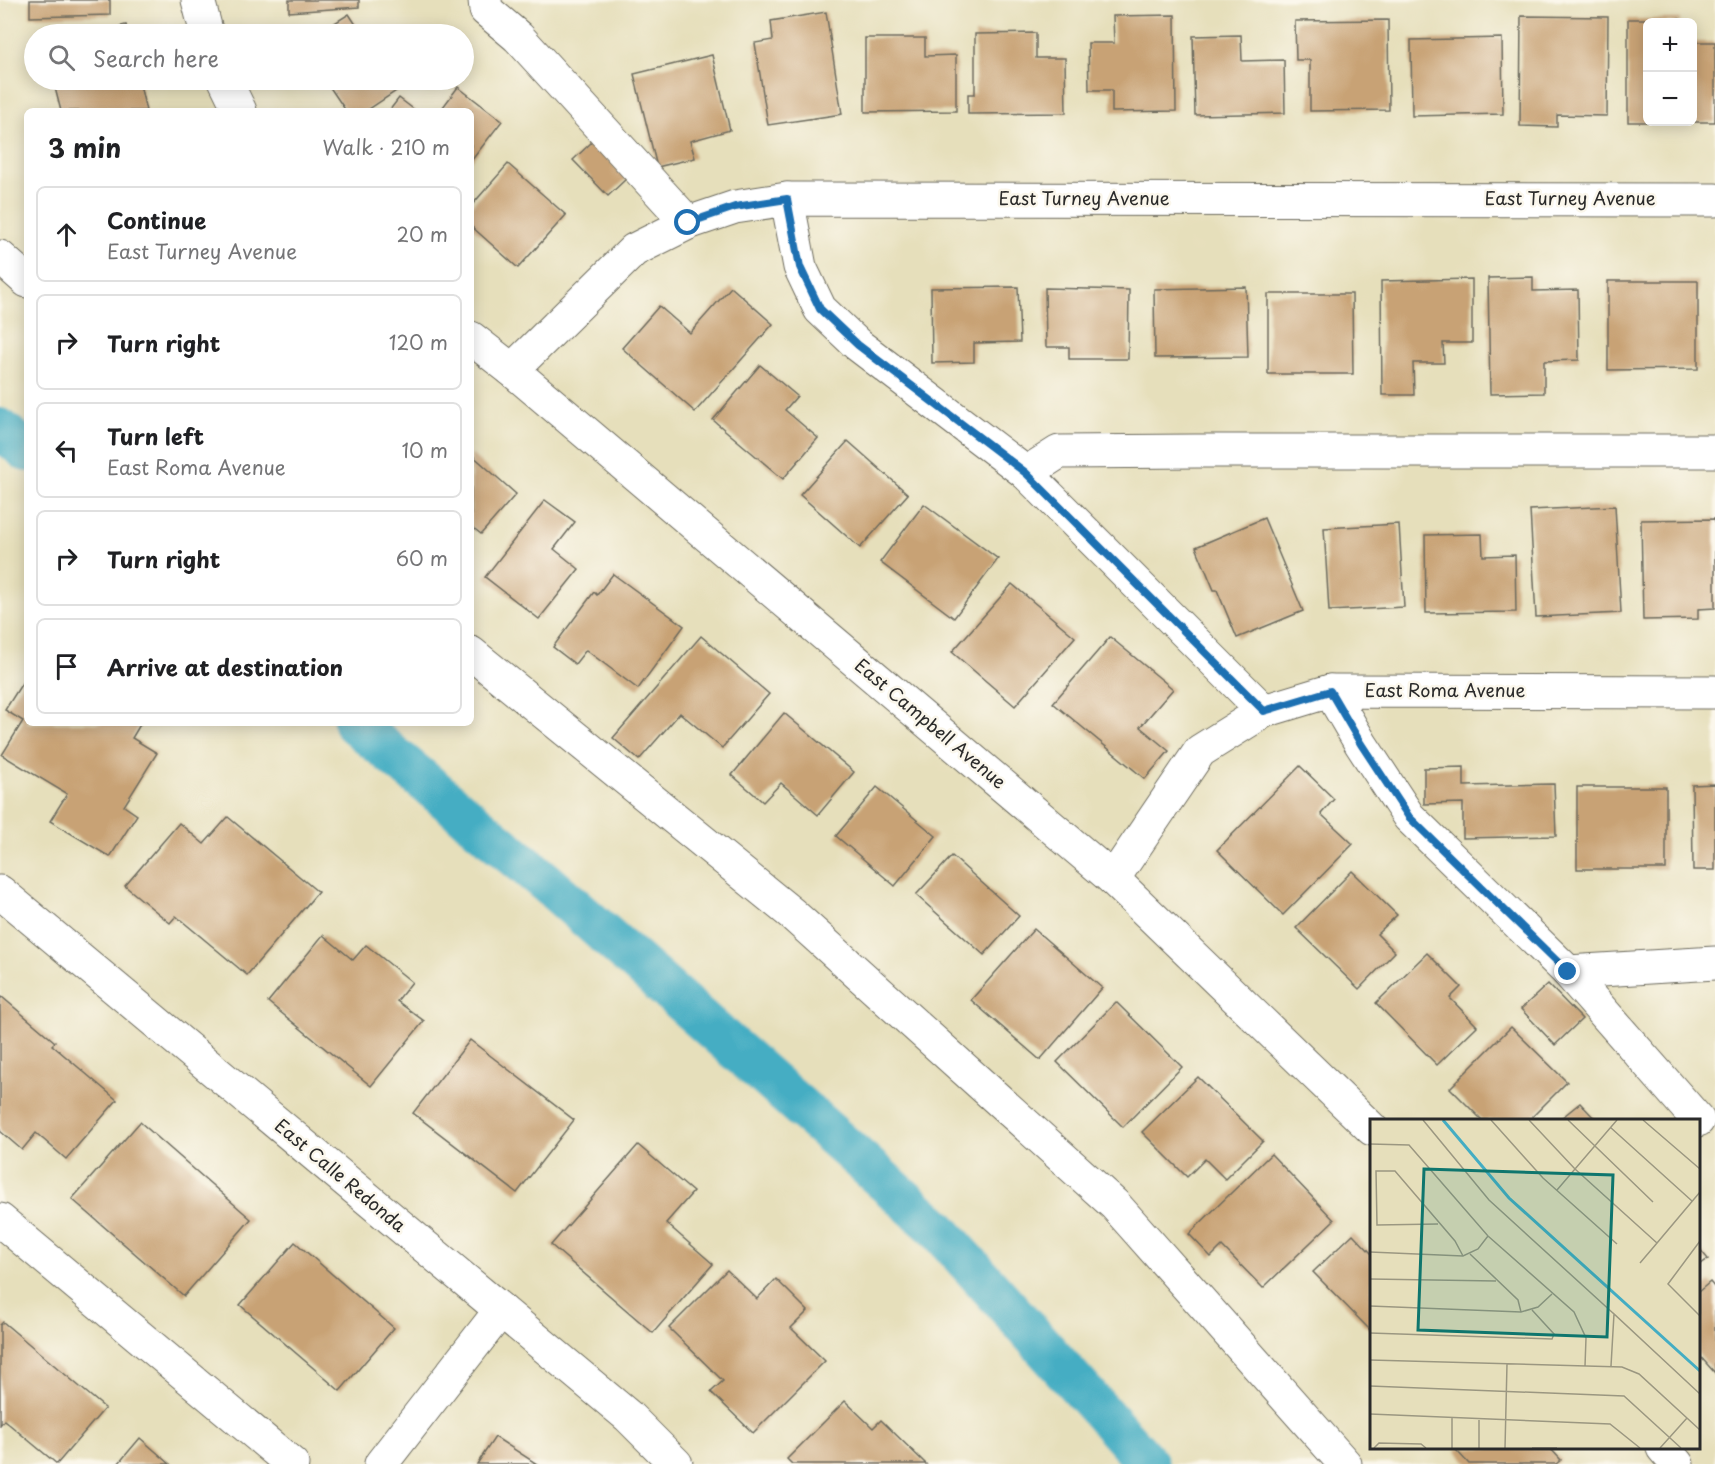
<!DOCTYPE html>
<html lang="en">
<head>
<meta charset="utf-8">
<style>
  :root { --surface:#fff; --page:#f2f2f2; --text:#202124; --muted:#757577; --line:#e0e0e0 }
  body { margin:0; font-family:"Playpen Sans",sans-serif; background:var(--page); color:var(--text) }
  .controls { position:absolute; right:18px; top:18px; display:grid; overflow:hidden; border-radius:9px; box-shadow:0 3px 15px #0003 }
  .controls button { width:54px; height:54px; display:grid; place-items:center; padding:0; border:0; border-bottom:2px solid var(--line); background:var(--surface); color:var(--text); font:30px sans-serif }
  .stop { position:absolute; width:18px; height:18px; margin:-14px; border:4px solid #1f6fb2; border-radius:50%; background:#fff }
  .stop.end { background:#1f6fb2; border-color:#fff; box-shadow:0 2px 6px #0008 }
  .list { margin:0; padding:0; list-style:none }
  h2 { display:flex; justify-content:space-between; align-items:center; height:78px; margin:0; padding:0 24px; font-size:26px }
  h2 small { font-size:20px; font-weight:400; color:var(--muted) }
  .list li { display:grid; grid-template-columns:39px 1fr auto; gap:18px; align-items:center; box-sizing:border-box; height:96px; margin:0 12px 12px; padding:0 12px; border:2px solid var(--line); border-radius:9px }
  .list b { display:block; font-size:22px; white-space:nowrap }
  .list p { margin:0; font-size:20px; white-space:nowrap; color:var(--muted) }
  .list em { font-size:20px; font-style:normal; color:var(--muted) }
  .icon { flex:none; width:33px; height:33px; fill:none; stroke:currentColor; stroke-width:2; stroke-linecap:round; stroke-linejoin:round }
  .map { position:relative; flex:none; width:1715px; height:1464px; overflow:hidden }
  .search { position:absolute; background:var(--surface); box-shadow:0 3px 15px #0003; left:24px; top:24px; width:450px; height:66px; display:flex; align-items:center; gap:15px; box-sizing:border-box; padding:0 21px; border-radius:33px; color:var(--muted); font-size:22px }
  .panel { position:absolute; background:var(--surface); box-shadow:0 3px 15px #0003; left:24px; top:108px; width:450px; height:618px; border-radius:9px }
  .map>svg:first-child { display:block }
</style>
</head>
<body>
<div class="map">
<svg width="1715" height="1464" viewBox="0 0 1715 1464">
  <rect width="100%" height="100%" fill="#fbf7ec"/>
  <filter id="ink" filterUnits="userSpaceOnUse"><feTurbulence type="fractalNoise" baseFrequency=".0167" numOctaves="2"/><feDisplacementMap in="SourceGraphic" scale="12" xChannelSelector="R" yChannelSelector="G"/><feConvolveMatrix kernelMatrix="1 2 1 2 8 2 1 2 1" color-interpolation-filters="sRGB"/></filter>
  <filter id="wash" filterUnits="userSpaceOnUse"><feTurbulence type="fractalNoise" baseFrequency=".008" numOctaves="4" result="noise"/><feDisplacementMap in="SourceGraphic" scale="24" xChannelSelector="R" yChannelSelector="G"/><feGaussianBlur stdDeviation="1.35" result="paint"/><feColorMatrix in="noise" values="0 0 0 0 0 0 0 0 0 0 0 0 0 0 0 0 0 1.4 0 .05"/><feComposite in="paint" operator="in"/></filter>
  <g filter="url(#wash)">
    <rect width="100%" height="100%" fill="#e6dfbb"/>
    <g fill="none" stroke-linecap="round" stroke-linejoin="round">
      <g stroke="#44adc3" stroke-width="42">
        <path d="M 0,429 L 27,451"/>
        <path d="M 354,723 L 548,884 L 936,1227 L 1148,1464"/>
      </g>
    </g>
    <g id="blocks">
      <g fill="#c8a275">
        <path d="M 30,0 L 110,0 L 110,15 L 30,17 Z"/>
        <path d="M 289,0 L 359,0 L 359,7 L 289,12 Z"/>
        <path d="M 826,12 L 842,114 L 768,125 L 755,43 L 773,40 L 771,21 Z"/>
        <path d="M 349,14 L 362,34 L 317,34 Z"/>
        <path d="M 1175,15 L 1176,111 L 1112,112 L 1112,90 L 1089,90 L 1088,43 L 1114,43 L 1113,16 Z"/>
        <path d="M 1521,16 L 1608,17 L 1607,116 L 1557,115 L 1557,127 L 1520,126 Z"/>
        <path d="M 1628,19 L 1680,19 L 1680,22 L 1648,22 L 1648,122 L 1628,122 Z"/>
        <path d="M 1388,20 L 1389,110 L 1310,111 L 1310,60 L 1296,60 L 1295,21 Z"/>
        <path d="M 126,25 L 129,34 L 89,34 Z"/>
        <path d="M 1036,33 L 1036,58 L 1065,58 L 1066,113 L 968,114 L 968,94 L 975,94 L 975,34 Z"/>
        <path d="M 1241,35 L 1242,61 L 1284,60 L 1285,113 L 1195,115 L 1193,36 Z"/>
        <path d="M 865,38 L 925,38 L 925,56 L 956,55 L 956,111 L 865,112 Z"/>
        <path d="M 1502,38 L 1503,114 L 1412,116 L 1411,40 Z"/>
        <rect x="1692" y="42" width="23" height="80"/>
        <path d="M 712,55 L 730,130 L 690,141 L 695,158 L 657,167 L 634,74 Z"/>
        <path d="M 53,80 L 139,80 L 146,111 L 61,111 Z"/>
        <path d="M 325,80 L 392,80 L 399,89 L 366,111 L 346,111 Z"/>
        <path d="M 458,87 L 502,121 L 471,161 L 471,111 L 440,111 Z"/>
        <path d="M 399,98 L 416,111 L 389,111 Z"/>
        <path d="M 592,142 L 627,178 L 608,196 L 573,160 Z"/>
        <path d="M 508,164 L 566,215 L 518,268 L 471,226 L 471,206 Z"/>
        <path d="M 1533,277 L 1533,291 L 1578,290 L 1579,360 L 1544,361 L 1544,393 L 1490,394 L 1488,278 Z"/>
        <path d="M 1472,279 L 1472,343 L 1443,343 L 1444,363 L 1413,363 L 1414,395 L 1382,395 L 1381,281 Z"/>
        <path d="M 1608,281 L 1698,281 L 1698,369 L 1608,370 Z"/>
        <path d="M 731,287 L 773,324 L 695,412 L 622,348 L 659,306 L 690,333 Z"/>
        <path d="M 1018,287 L 1020,342 L 974,343 L 974,362 L 932,363 L 931,288 Z"/>
        <path d="M 1246,287 L 1248,357 L 1155,358 L 1154,289 Z"/>
        <path d="M 1045,288 L 1129,290 L 1128,359 L 1069,359 L 1069,347 L 1046,347 Z"/>
        <path d="M 1268,294 L 1352,294 L 1353,374 L 1268,374 Z"/>
        <path d="M 760,365 L 797,396 L 785,410 L 818,438 L 783,479 L 713,420 Z"/>
        <path d="M 848,441 L 908,494 L 860,548 L 800,495 Z"/>
        <path d="M 471,454 L 516,494 L 481,534 L 471,526 Z"/>
        <path d="M 545,500 L 575,522 L 554,549 L 579,569 L 539,619 L 485,577 Z"/>
        <path d="M 924,504 L 998,559 L 954,618 L 880,562 Z"/>
        <path d="M 1615,506 L 1621,613 L 1536,617 L 1530,510 Z"/>
        <path d="M 1264,518 L 1303,611 L 1237,638 L 1217,590 L 1214,590 L 1196,547 Z"/>
        <path d="M 1715,519 L 1715,608 L 1698,609 L 1698,619 L 1643,620 L 1641,520 Z"/>
        <path d="M 1399,524 L 1404,607 L 1329,611 L 1324,528 Z"/>
        <path d="M 1482,534 L 1483,556 L 1515,555 L 1516,612 L 1426,613 L 1425,535 Z"/>
        <path d="M 613,574 L 684,626 L 638,689 L 586,650 L 575,664 L 553,647 L 594,592 L 597,595 Z"/>
        <path d="M 1012,584 L 1075,637 L 1015,706 L 952,652 Z"/>
        <path d="M 701,636 L 769,694 L 722,748 L 680,713 L 639,760 L 613,738 Z"/>
        <path d="M 1110,637 L 1173,689 L 1140,727 L 1169,751 L 1145,779 L 1053,703 Z"/>
        <path d="M 27,675 L 27,723 L 141,723 L 132,738 L 157,753 L 124,806 L 137,815 L 110,857 L 50,821 L 67,794 L 2,755 L 23,721 L 5,710 Z"/>
        <path d="M 784,713 L 854,772 L 818,815 L 781,783 L 763,802 L 732,775 Z"/>
        <path d="M 1300,766 L 1334,799 L 1321,814 L 1353,844 L 1283,915 L 1217,850 Z"/>
        <path d="M 1464,767 L 1464,786 L 1554,784 L 1556,836 L 1463,838 L 1463,803 L 1424,804 L 1424,768 Z"/>
        <path d="M 1715,784 L 1715,870 L 1693,870 L 1692,785 Z"/>
        <path d="M 877,787 L 936,836 L 895,886 L 836,836 Z"/>
        <rect x="1577" y="787" width="89" height="82"/>
        <path d="M 228,817 L 318,892 L 247,975 L 176,916 L 170,923 L 125,886 L 179,823 L 204,844 Z"/>
        <path d="M 952,856 L 1019,916 L 984,955 L 916,895 Z"/>
        <path d="M 1352,871 L 1397,915 L 1377,934 L 1395,952 L 1359,989 L 1296,928 Z"/>
        <path d="M 1034,929 L 1102,988 L 1040,1060 L 971,1000 Z"/>
        <path d="M 323,935 L 353,960 L 366,945 L 412,982 L 397,1001 L 424,1021 L 371,1086 L 268,1002 Z"/>
        <path d="M 1427,953 L 1461,987 L 1450,998 L 1477,1026 L 1437,1065 L 1376,1003 Z"/>
        <path d="M 1548,984 L 1582,1019 L 1555,1045 L 1521,1009 Z"/>
        <path d="M 2,997 L 55,1042 L 52,1045 L 117,1100 L 66,1159 L 36,1133 L 22,1150 L 0,1131 L 0,999 Z"/>
        <path d="M 1116,1002 L 1182,1067 L 1123,1127 L 1057,1062 Z"/>
        <path d="M 1511,1027 L 1567,1082 L 1529,1120 L 1482,1120 L 1450,1088 Z"/>
        <path d="M 470,1040 L 574,1120 L 517,1193 L 413,1113 Z"/>
        <path d="M 1198,1077 L 1263,1141 L 1225,1179 L 1205,1159 L 1187,1177 L 1142,1132 Z"/>
        <path d="M 1580,1103 L 1596,1120 L 1559,1120 Z"/>
        <path d="M 140,1122 L 251,1219 L 184,1296 L 72,1199 Z"/>
        <path d="M 638,1145 L 693,1192 L 666,1223 L 713,1264 L 653,1333 L 551,1245 Z"/>
        <path d="M 1271,1154 L 1334,1220 L 1263,1288 L 1222,1246 L 1211,1257 L 1189,1234 Z"/>
        <path d="M 1353,1234 L 1372,1254 L 1372,1332 L 1313,1272 Z"/>
        <path d="M 295,1242 L 394,1328 L 340,1391 L 240,1305 Z"/>
        <path d="M 1698,1247 L 1708,1259 L 1698,1266 Z"/>
        <path d="M 727,1270 L 757,1299 L 776,1279 L 808,1311 L 791,1328 L 825,1361 L 753,1433 L 711,1392 L 723,1381 L 669,1328 Z"/>
        <path d="M 1710,1282 L 1715,1288 L 1715,1373 L 1698,1354 L 1698,1292 Z"/>
        <path d="M 3,1322 L 105,1408 L 57,1464 L 4,1420 L 0,1425 L 0,1325 Z"/>
        <path d="M 845,1401 L 873,1428 L 881,1420 L 926,1464 L 792,1464 L 787,1459 Z"/>
        <path d="M 495,1437 L 537,1464 L 477,1464 Z"/>
        <path d="M 140,1438 L 170,1464 L 118,1464 Z"/>
        <path d="M 1459,1448 L 1550,1448 L 1561,1460 L 1556,1464 L 1469,1464 L 1456,1450 Z"/>
      </g>
    </g>
  </g>
  <g filter="url(#ink)">
    <use href="#blocks" fill-opacity="0" stroke="#6c6a5d" stroke-width="1.5"/>
    <g fill="none" stroke-linecap="round" stroke-linejoin="round">
      <defs>
        <g id="minor">
          <path d="M 198,0 L 207,34"/>
          <path d="M 485,0 L 486,10 L 518,37 L 688,223"/>
          <path d="M 225,80 L 240,111"/>
          <path d="M 787,199 L 800,267 L 820,309 L 858,345 L 1026,473 L 1264,711"/>
          <path d="M 0,257 L 27,281"/>
          <path d="M 471,338 L 512,370 L 1113,879 L 1372,1129"/>
          <path d="M 512,370 L 634,250 L 688,223 L 735,207 L 787,199 L 1715,200"/>
          <path d="M 1026,473 L 1059,452 L 1196,451 L 1715,451"/>
          <path d="M 471,653 L 791,913 L 1115,1205 L 1345,1464"/>
          <path d="M 1330,691 L 1361,744 L 1409,817 L 1568,972 L 1698,1120"/>
          <path d="M 1113,879 L 1200,751 L 1264,711 L 1330,691 L 1715,692"/>
          <path d="M 0,892 L 628,1416 L 676,1464"/>
          <path d="M 1568,972 L 1715,963"/>
          <path d="M 0,1220 L 292,1464"/>
          <path d="M 1663,1448 L 1677,1464"/>
          <path d="M 381,1464 L 501,1310"/>
        </g>
      </defs>
      <use href="#minor" stroke="#6c6a5d" stroke-width="35"/>
      <use href="#minor" stroke="#fff" stroke-width="33"/>
    </g>
  </g>
  <g fill="none" stroke-linecap="round" stroke-linejoin="round" filter="url(#ink)">
    <path stroke="#1f6fb2" stroke-width="8" d="M 688,223 L 735,207 L 787,199 L 800,267 L 820,309 L 858,345 L 1026,473 L 1264,711 L 1330,691 L 1361,744 L 1409,817 L 1568,972"/>
  </g>
  <g text-anchor="middle" stroke-width="5" stroke-linejoin="round" paint-order="stroke">
    <g font-size="18" fill="#2b2b2b" stroke="#fbf7ec">
      <text x="1084" y="205">East Turney Avenue</text>
      <text x="1570" y="205">East Turney Avenue</text>
      <text x="1445" y="697">East Roma Avenue</text>
      <text transform="translate(930 724) rotate(40)" y="6">East Campbell Avenue</text>
      <text transform="translate(340 1176) rotate(40)" y="6">East Calle Redonda</text>
    </g>
  </g>
  <g transform="translate(1370 1119)">
    <rect width="330" height="330" fill="#e6dfbb"/>
    <path fill="none" stroke="#44adc3" stroke-width="3" d="M 73,1 L 139,79 L 330,252"/>
    <path fill="none" stroke="#9b9781" stroke-width="1.5" d="M 53,1 L 119,81 L 244,195M 121,1 L 173,59 L 247,125M 159,1 L 205,50 L 287,124 L 270,144M 198,1 L 283,83M 273,1 L 330,50M 240,8 L 322,82M 0,25 L 39,26 L 118,117 L 204,193 L 216,219 L 215,247M 187,71 L 247,1M 68,105 L 7,106 L 6,52 L 25,52 L 85,122 L 93,137M 330,122 L 298,165 L 330,197M 287,124 L 330,73M 0,133 L 93,137 L 108,130 L 118,117M 100,135 L 148,181 L 151,193M 0,160 L 126,162M 0,187 L 151,193 L 168,188 L 182,175M 0,214 L 182,220 L 184,215 L 162,191M 0,241 L 252,248 L 269,255 L 330,311M 241,247 L 244,195 L 330,275M 0,267 L 254,277 L 311,329M 0,295 L 240,305 L 270,329M 109,301 L 109,329M 4,329 L 9,324 L 51,325 L 56,329M 82,329 L 82,298M 135,329 L 137,245M 162,329 L 187,329M 290,329 L 317,299"/>
    <path fill="#0f766e" fill-opacity="0.15" stroke="#0f766e" stroke-width="3" d="M 54,50 L 243,56 L 237,218 L 48,211 Z"/>
    <rect width="330" height="330" fill="none" stroke="#2b2b2b" stroke-width="3"/>
  </g>
</svg>
<div class="controls">
<button>+</button>
<button>−</button>
</div>
<div class="stop" style="left:688px;top:223px"></div>
<div class="stop end" style="left:1568px;top:972px"></div>
<div class="search"><svg class="icon" aria-label="search" viewBox="0 0 24 24"><circle cx="10" cy="10" r="6"/><path d="M15 15l6 6"/></svg>Search here</div>
<section class="panel">
<h2>3 min<small>Walk · 210 m</small></h2>
<ul class="list">
<li><svg class="icon" aria-label="ahead" viewBox="0 0 24 24"><path d="M12 20V5M6 11l6-6 6 6"/></svg><div><b>Continue</b><p>East Turney Avenue</p></div><em>20 m</em></li>
<li><svg class="icon" aria-label="right" viewBox="0 0 24 24"><path d="M7 20v-9h11M14 6l5 5-5 5"/></svg><div><b>Turn right</b></div><em>120 m</em></li>
<li><svg class="icon" aria-label="left" viewBox="0 0 24 24"><path d="M17 20v-9H6M10 6l-5 5 5 5"/></svg><div><b>Turn left</b><p>East Roma Avenue</p></div><em>10 m</em></li>
<li><svg class="icon" aria-label="right" viewBox="0 0 24 24"><path d="M7 20v-9h11M14 6l5 5-5 5"/></svg><div><b>Turn right</b></div><em>60 m</em></li>
<li><svg class="icon" aria-label="arrive" viewBox="0 0 24 24"><path d="M6 21V4h12l-3 4 3 4H6"/></svg><div><b>Arrive at destination</b></div></li>
</ul>
</section>
</div>
</body>
</html>
